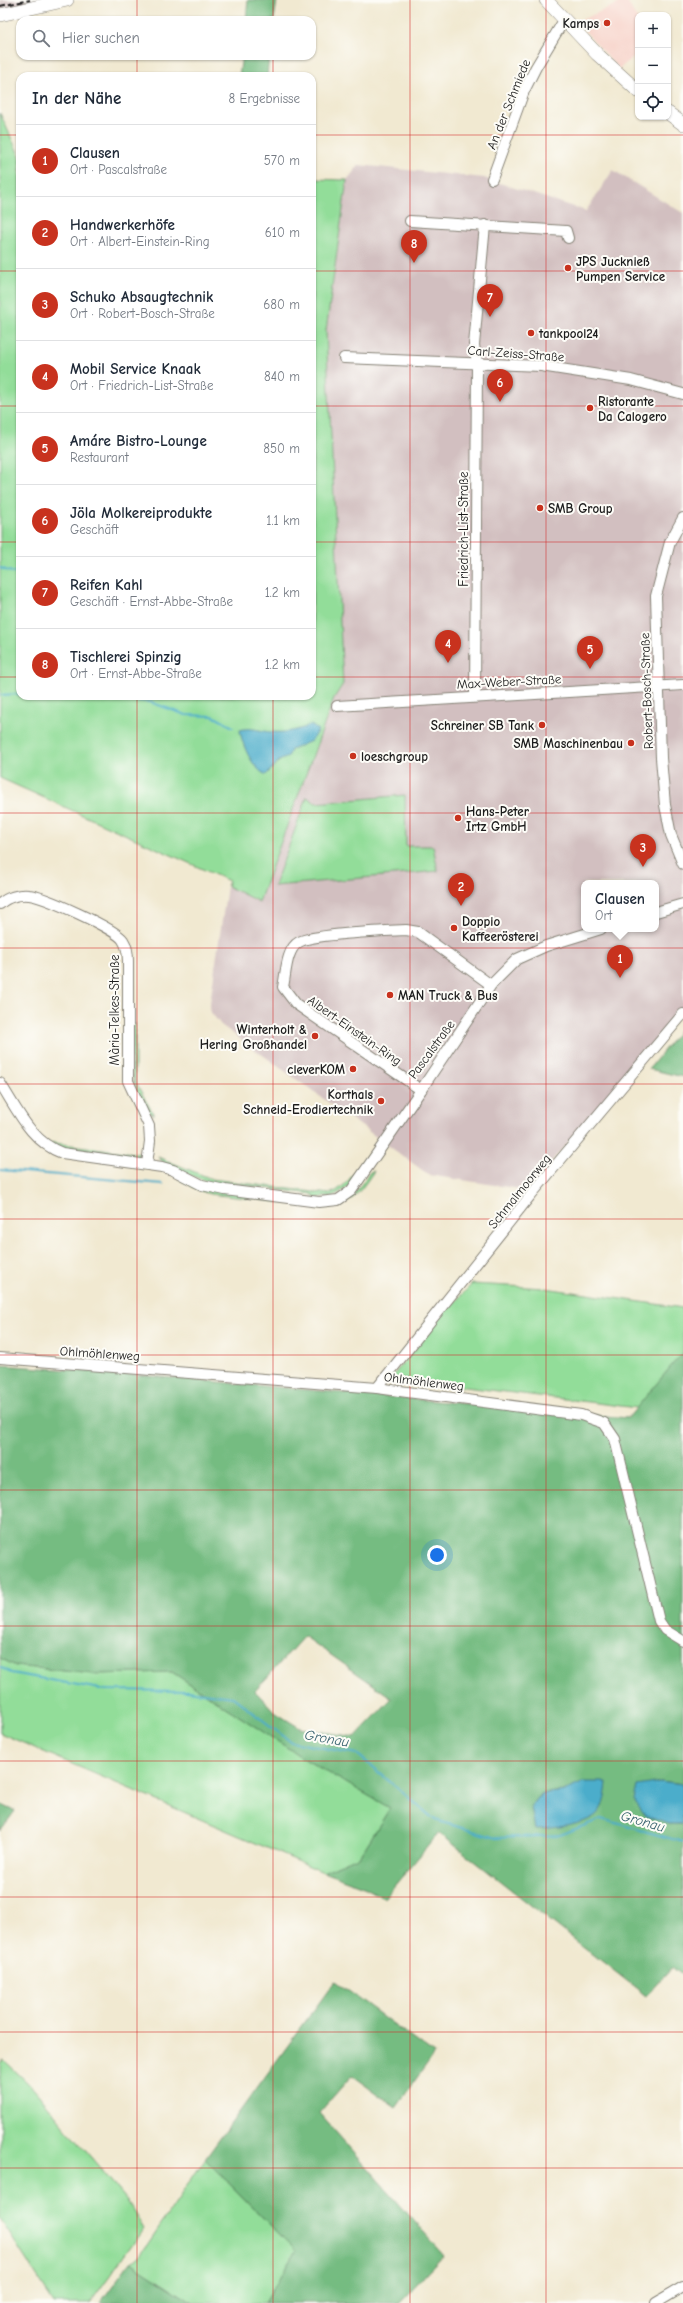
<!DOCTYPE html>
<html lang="de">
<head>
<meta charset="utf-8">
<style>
  :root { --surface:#fff; --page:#f2f2f3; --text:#1f2937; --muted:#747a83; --line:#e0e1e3; --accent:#c8321e }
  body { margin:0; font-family:"Comic Neue",sans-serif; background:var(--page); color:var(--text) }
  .controls { position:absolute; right:12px; top:12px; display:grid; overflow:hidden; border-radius:8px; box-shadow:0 1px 3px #0004 }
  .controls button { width:36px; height:36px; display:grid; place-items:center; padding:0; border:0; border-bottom:1px solid var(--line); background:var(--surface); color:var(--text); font:20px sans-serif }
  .you { position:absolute; left:437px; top:1555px; width:14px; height:14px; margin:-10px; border:3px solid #fff; border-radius:50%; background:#1a73e8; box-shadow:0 0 0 6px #1a73e833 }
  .badge { display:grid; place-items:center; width:26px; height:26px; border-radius:50%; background:var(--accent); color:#fff; font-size:13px; font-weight:700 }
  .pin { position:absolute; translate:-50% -33px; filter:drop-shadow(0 1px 2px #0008) }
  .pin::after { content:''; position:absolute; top:21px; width:14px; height:12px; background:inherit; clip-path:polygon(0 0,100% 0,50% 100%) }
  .popup { position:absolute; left:581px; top:880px; width:78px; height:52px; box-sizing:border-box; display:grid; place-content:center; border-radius:8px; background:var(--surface); filter:drop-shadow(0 1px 3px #0005); font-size:13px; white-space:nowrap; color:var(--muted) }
  .popup b { font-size:15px; color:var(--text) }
  .popup::after { content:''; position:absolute; left:50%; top:100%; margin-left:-8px; border:8px solid transparent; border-top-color:var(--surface) }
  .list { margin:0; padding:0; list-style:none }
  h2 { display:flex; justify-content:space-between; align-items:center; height:52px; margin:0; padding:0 16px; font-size:17px }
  h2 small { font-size:13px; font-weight:400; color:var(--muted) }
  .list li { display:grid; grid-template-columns:26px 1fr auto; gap:12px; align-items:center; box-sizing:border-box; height:72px; padding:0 16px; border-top:1px solid var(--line) }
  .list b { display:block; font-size:15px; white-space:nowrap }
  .list p { margin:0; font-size:13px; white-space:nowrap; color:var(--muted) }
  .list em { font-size:13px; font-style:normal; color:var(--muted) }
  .icon { flex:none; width:22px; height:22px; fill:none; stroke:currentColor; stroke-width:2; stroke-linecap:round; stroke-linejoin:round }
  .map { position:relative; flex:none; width:683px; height:2303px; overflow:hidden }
  .search { position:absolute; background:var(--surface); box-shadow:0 1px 3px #0004; left:16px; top:16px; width:300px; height:44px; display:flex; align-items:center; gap:10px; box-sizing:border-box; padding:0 14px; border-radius:12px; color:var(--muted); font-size:15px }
  .panel { position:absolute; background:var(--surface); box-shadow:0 1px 3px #0004; left:16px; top:72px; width:300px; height:628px; border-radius:12px }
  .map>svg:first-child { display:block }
</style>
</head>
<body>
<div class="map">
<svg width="683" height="2303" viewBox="0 0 683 2303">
  <rect width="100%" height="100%" fill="#fdfcf7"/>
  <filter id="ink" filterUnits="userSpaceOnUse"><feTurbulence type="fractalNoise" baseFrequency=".025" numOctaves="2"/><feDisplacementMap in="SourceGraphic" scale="8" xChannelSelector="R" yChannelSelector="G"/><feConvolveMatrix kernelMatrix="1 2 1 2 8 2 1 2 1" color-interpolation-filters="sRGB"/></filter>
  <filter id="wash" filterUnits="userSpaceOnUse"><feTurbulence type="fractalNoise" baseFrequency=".012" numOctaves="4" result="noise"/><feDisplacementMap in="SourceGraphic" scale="16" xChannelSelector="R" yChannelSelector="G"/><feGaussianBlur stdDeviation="0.9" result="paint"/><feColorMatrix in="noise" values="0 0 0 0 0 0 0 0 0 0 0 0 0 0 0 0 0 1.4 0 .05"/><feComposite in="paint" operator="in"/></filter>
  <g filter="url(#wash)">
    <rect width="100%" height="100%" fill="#f1e9d1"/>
    <path fill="#f7d1c8" d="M 626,0 L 638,20 L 638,53 L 619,69 L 577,22 Z"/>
    <g fill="#d2bfc0" fill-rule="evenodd">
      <path d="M 0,0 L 45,0 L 0,10 Z"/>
      <path d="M 359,165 L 484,178 L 586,211 L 613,170 L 683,213 L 683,1007 L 527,1190 L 429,1175 L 221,1025 L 209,1010 L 227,886 L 258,902 L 334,698 L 343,684 L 326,331 L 347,180 ZM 584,883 L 656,883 L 656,929 L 584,929 Z"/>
    </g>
    <g fill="#92dd99" stroke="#577c5a">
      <path d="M 0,113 L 20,157 L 20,696 L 312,696 L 312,179 L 347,180 L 326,331 L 343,684 L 334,698 L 259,902 L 227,886 L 229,881 L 0,778 Z"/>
      <path d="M 405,795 L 406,846 L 433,846 L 438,871 L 274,886 L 307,797 L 316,803 Z"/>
      <path d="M 135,1023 L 135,1081 L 154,1115 C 127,1104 132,1051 131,1027 Z"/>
      <path d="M 47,1142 L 142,1154 C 136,1160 124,1160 118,1154 L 75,1148 L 71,1151 Z"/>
      <path d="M 373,1150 L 374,1154 L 369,1156 L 352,1185 L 333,1196 L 315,1198 L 312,1194 L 234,1184 L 230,1187 C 214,1184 167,1170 158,1157 L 212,1179 L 329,1194 C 351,1187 356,1164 373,1150 Z"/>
      <path d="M 374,1171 C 353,1202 345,1211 306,1207 L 308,1204 C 344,1208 351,1200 370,1172 Z"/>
      <path d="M 178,1178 L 294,1203 L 295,1204 L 210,1194 L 198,1190 Z"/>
      <path d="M 472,1284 L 545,1288 L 683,1308 L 683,1352 L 637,1408 L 391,1378 L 444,1313 Z"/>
      <path d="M 0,1658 L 16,1666 L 94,1674 L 172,1672 L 306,1760 L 390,1808 L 360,1856 L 323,1872 L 0,1733 Z"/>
      <path d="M 4,2060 L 32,2087 L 126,2199 L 144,2228 L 90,2303 L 54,2303 L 0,2219 L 0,2063 Z"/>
      <path d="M 205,2159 L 296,2251 L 265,2303 L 193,2303 L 130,2262 L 139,2257 Z"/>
    </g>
    <g fill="#75bc81" stroke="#486c4e" fill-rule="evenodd">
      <path d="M 248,0 L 277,0 L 274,20 L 246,20 Z"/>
      <path d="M 242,56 L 269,56 L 267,76 L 239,76 Z"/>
      <path d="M 683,1026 L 683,1077 L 649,1069 Z"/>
      <path d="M 683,1352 L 683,1785 L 660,1782 L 669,1824 L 683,1824 L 683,1976 L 672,1967 L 646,1996 L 439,1833 L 384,1898 L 366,1888 L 323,1872 L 360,1856 L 390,1808 L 306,1760 L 172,1672 L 94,1674 L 16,1666 L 0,1658 L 0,1365 L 127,1374 L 628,1418 ZM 304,1636 L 392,1698 L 355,1737 L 300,1728 L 276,1713 L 255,1691 ZM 564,1791 L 531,1807 L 541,1794 Z"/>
      <path d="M 0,1804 L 15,1811 L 0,1831 Z"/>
      <path d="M 335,1981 L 434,2054 L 396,2107 L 352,2075 L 319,2113 L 444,2255 L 399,2303 L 265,2303 L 296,2251 L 205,2159 Z"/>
      <path d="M 130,2262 L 193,2303 L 100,2303 Z"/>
    </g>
    <g fill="#4cadcb" stroke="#346474">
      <path d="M 311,725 L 318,730 L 311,741 L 291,750 L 288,757 L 279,761 L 266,775 C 252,768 242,745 240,730 C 251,726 262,732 274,732 C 288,733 298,730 311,725 Z"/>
      <path d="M 584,1782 L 607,1782 C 606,1792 605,1806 597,1814 C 586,1825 550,1829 535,1829 L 531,1807 L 541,1794 L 564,1791 Z"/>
      <path d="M 660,1782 L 683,1785 L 683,1824 L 669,1824 L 645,1816 L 634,1800 L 637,1786 Z"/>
    </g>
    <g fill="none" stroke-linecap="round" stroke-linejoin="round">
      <g stroke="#4cadcb" stroke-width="2">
        <path d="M 0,568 L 20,575"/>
        <path d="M 0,695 L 20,694"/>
        <path d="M 97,696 L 150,702 L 186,715 L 213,716 L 233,727"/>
        <path d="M 0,1170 L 163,1184"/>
        <path d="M 0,1667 L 11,1673 L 106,1690 L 188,1691 L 233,1697 L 291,1742 L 357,1754 L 435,1820 L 496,1838 L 560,1835 L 601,1819 L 683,1842"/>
      </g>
    </g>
  </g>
  <g filter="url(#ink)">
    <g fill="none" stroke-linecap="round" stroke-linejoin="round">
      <defs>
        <g id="minor">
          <path d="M 492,179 L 524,91 L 536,67 L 564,20"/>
          <path d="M 410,221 L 566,231 L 568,238"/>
          <path d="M 344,358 L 541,366 L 631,380 L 683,394"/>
          <path d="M 683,518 L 670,542 L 656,596 L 661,758 L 665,805 L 671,835 L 683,864"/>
          <path d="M 475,696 L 477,363 L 474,345 L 485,225"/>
          <path d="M 337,706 L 683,685"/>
          <path d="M 0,904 C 7,897 19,894 29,895 C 43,896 116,929 123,940 C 127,946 128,953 128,961 L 128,1081 L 149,1126 L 150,1141 L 147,1164"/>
          <path d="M 656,912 L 683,904"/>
          <path d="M 491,985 L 418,932 L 406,930 C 386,931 312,934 299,942 C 286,949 286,974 283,987 L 296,1004 L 421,1090 L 491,985 L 517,959 L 546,946 L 601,929"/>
          <path d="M 0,1083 C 17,1109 31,1142 62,1153 L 162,1167 L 173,1170 L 202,1185 L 225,1190 L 319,1202 L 338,1200 L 351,1191 L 421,1090"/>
          <path d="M 0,1358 L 377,1388 L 581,1415 L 604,1423 L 615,1439 L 659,1621 L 665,1630 L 683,1641"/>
          <path d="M 377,1388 L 530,1196 L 683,1014"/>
          <path d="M 656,2303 L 683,2287"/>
        </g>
        <g id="major">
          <path d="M 546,0 L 597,54 L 638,91"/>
          <path d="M 0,15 L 67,0"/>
          <path d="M 668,113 L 683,124"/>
        </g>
      </defs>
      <use href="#minor" stroke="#868276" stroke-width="12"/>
      <use href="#major" stroke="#868276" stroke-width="14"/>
      <use href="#minor" stroke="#fff" stroke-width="10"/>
      <use href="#major" stroke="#fff" stroke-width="13"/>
      <path stroke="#1c1c1c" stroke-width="2" stroke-dasharray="6 3" stroke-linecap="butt" d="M 0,6 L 30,0"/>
    </g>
  </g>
  <path fill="none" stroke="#d62828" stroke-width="1" stroke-opacity="0.55" d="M 137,0 L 137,20M 273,0 L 273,20M 410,0 L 410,2303M 546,0 L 546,2303M 137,56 L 137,76M 273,56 L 273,76M 0,135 L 20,135M 312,135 L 683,135M 0,271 L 20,271M 312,271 L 683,271M 0,406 L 20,406M 312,406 L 683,406M 0,542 L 20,542M 312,542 L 683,542M 0,677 L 20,677M 312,677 L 683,677M 137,696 L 137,2303M 273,696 L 273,2303M 0,813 L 683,813M 0,948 L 683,948M 0,1084 L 683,1084M 0,1219 L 683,1219M 0,1355 L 683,1355M 0,1490 L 683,1490M 0,1626 L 683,1626M 0,1761 L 683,1761M 0,1897 L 683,1897M 0,2032 L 683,2032M 0,2168 L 683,2168"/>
  <g fill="#c8321e" stroke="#fdfcf7" stroke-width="1.5">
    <circle cx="607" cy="23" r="4"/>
    <circle cx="568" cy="268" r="4"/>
    <circle cx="531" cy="333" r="4"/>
    <circle cx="590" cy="408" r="4"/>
    <circle cx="540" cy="508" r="4"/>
    <circle cx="542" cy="725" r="4"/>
    <circle cx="631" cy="743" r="4"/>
    <circle cx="353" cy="756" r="4"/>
    <circle cx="458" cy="818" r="4"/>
    <circle cx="454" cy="928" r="4"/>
    <circle cx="390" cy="995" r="4"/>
    <circle cx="315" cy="1036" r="4"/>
    <circle cx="353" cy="1069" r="4"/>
    <circle cx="381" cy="1101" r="4"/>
  </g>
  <g text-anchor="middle" stroke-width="4" stroke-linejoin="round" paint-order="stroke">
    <g font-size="13" font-weight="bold" fill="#1c1c1c" stroke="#fdfcf7" text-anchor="start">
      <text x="599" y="28" text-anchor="end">Kamps</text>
      <text x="576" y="266">JPS Jucknieß<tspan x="576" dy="15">Pumpen Service</tspan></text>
      <text x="539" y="338">tankpool24</text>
      <text x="598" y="406">Ristorante<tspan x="598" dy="15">Da Calogero</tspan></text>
      <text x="548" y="513">SMB Group</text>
      <text x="534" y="730" text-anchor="end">Schreiner SB Tank</text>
      <text x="623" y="748" text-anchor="end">SMB Maschinenbau</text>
      <text x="361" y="761">loeschgroup</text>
      <text x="466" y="816">Hans-Peter<tspan x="466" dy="15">Irtz GmbH</tspan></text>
      <text x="462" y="926">Doppio<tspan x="462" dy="15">Kaffeerösterei</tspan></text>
      <text x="398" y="1000">MAN Truck &amp; Bus</text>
      <text x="307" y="1034" text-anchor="end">Winterholt &amp;<tspan x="307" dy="15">Hering Großhandel</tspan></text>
      <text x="345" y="1074" text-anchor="end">cleverKOM</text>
      <text x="373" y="1099" text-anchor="end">Korthals<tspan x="373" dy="15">Schneid-Erodiertechnik</tspan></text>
    </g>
    <g font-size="13" fill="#1c1c1c" stroke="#fdfcf7">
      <text transform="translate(508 104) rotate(-68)" y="5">An der Schmiede</text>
      <text transform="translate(516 353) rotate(4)" y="5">Carl-Zeiss-Straße</text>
      <text transform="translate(463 529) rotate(-90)" y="5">Friedrich-List-Straße</text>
      <text transform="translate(509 681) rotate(-3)" y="5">Max-Weber-Straße</text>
      <text transform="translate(646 691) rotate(-92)" y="5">Robert-Bosch-Straße</text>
      <text transform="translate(114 1010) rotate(-90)" y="5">Mària-Telkes-Straße</text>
      <text transform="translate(355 1030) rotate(35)" y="5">Albert-Einstein-Ring</text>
      <text transform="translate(431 1049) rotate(-54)" y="5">Pascalstraße</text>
      <text transform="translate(519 1191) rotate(-51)" y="5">Schmalmoorweg</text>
      <text transform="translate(100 1353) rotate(4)" y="5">Ohlmöhlenweg</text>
      <text transform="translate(424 1381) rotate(7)" y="5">Ohlmöhlenweg</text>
    </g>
    <g font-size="14" font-style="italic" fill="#325d6b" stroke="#fdfcf7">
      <text transform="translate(327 1738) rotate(10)" y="5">Gronau</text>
      <text transform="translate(643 1821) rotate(16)" y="5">Gronau</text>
    </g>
  </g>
</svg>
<div class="controls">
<button>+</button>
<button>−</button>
<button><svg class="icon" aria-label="locate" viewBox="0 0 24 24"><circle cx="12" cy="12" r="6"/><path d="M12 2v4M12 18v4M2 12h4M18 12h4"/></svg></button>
</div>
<div class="you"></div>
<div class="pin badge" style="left:620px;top:978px">1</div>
<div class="popup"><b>Clausen</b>Ort</div>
<div class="pin badge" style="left:461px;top:906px">2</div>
<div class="pin badge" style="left:643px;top:867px">3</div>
<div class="pin badge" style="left:448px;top:663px">4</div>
<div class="pin badge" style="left:590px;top:669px">5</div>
<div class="pin badge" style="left:500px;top:402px">6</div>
<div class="pin badge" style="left:490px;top:317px">7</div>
<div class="pin badge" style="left:414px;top:263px">8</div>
<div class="search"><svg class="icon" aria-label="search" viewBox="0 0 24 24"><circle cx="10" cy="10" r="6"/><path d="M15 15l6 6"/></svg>Hier suchen</div>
<section class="panel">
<h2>In der Nähe<small>8 Ergebnisse</small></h2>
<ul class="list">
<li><span class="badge">1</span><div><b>Clausen</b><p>Ort · Pascalstraße</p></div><em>570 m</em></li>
<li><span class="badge">2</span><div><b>Handwerkerhöfe</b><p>Ort · Albert-Einstein-Ring</p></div><em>610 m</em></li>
<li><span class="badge">3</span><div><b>Schuko Absaugtechnik</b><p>Ort · Robert-Bosch-Straße</p></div><em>680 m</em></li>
<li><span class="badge">4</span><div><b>Mobil Service Knaak</b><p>Ort · Friedrich-List-Straße</p></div><em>840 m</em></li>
<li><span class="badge">5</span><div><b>Amáre Bistro-Lounge</b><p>Restaurant</p></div><em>850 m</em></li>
<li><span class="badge">6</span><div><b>Jöla Molkereiprodukte</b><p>Geschäft</p></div><em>1.1 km</em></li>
<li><span class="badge">7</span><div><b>Reifen Kahl</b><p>Geschäft · Ernst-Abbe-Straße</p></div><em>1.2 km</em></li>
<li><span class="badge">8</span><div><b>Tischlerei Spinzig</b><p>Ort · Ernst-Abbe-Straße</p></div><em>1.2 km</em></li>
</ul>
</section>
</div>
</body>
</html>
